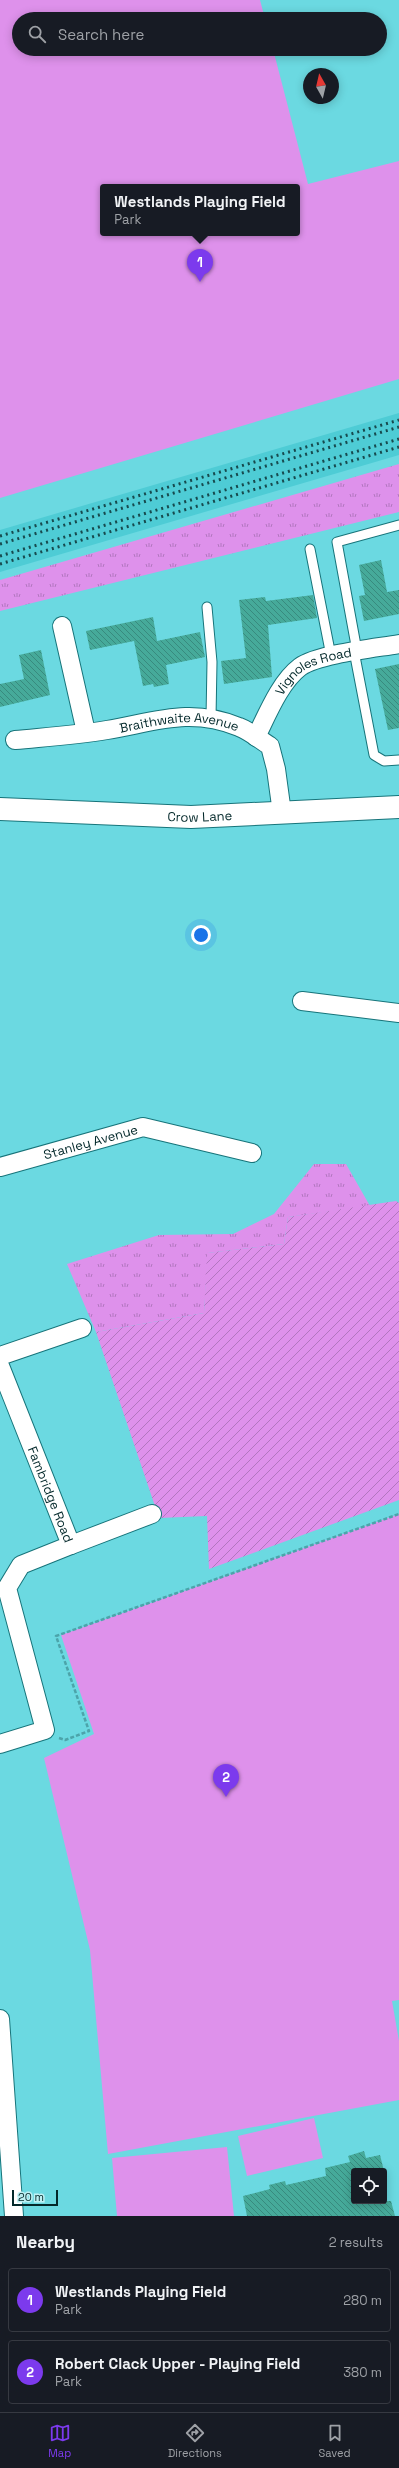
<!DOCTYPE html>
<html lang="en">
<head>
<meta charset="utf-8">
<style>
  :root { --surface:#171b24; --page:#242831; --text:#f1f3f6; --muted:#9ea1a6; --line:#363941; --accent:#7c3aed }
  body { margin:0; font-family:"Space Grotesk",sans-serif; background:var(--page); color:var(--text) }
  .controls { position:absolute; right:12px; bottom:12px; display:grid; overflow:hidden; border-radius:4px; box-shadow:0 2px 10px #0003 }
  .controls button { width:36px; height:36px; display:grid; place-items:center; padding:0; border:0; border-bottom:1px solid var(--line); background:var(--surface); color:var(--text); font:20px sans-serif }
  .compass { position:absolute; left:303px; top:68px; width:36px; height:36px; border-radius:50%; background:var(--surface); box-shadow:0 2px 10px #0003; rotate:352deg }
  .scale { position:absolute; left:12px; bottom:10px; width:46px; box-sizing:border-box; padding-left:4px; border:2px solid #03282a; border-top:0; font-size:11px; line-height:14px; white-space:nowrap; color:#03282a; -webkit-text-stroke:3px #bff1f4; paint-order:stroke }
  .you { position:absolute; left:201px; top:935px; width:14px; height:14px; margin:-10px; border:3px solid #fff; border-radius:50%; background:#1a73e8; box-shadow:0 0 0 6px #1a73e833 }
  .badge { display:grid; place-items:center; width:26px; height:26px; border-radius:50%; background:var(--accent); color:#fff; font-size:13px; font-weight:700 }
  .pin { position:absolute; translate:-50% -33px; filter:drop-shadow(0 1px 2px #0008) }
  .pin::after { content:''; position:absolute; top:21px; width:14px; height:12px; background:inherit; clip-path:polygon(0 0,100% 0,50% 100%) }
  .popup { position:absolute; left:100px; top:184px; width:200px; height:52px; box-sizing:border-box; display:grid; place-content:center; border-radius:4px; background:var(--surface); filter:drop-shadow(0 1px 3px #0005); font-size:13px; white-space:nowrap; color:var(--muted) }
  .popup b { font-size:15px; color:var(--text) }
  .popup::after { content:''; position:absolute; left:50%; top:100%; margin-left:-8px; border:8px solid transparent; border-top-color:var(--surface) }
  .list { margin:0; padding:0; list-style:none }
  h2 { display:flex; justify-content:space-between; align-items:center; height:52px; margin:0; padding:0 16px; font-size:17px }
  h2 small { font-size:13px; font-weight:400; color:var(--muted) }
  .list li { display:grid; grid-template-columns:26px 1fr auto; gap:12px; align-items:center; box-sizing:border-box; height:64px; margin:0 8px 8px; padding:0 8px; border:1px solid var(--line); border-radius:4px }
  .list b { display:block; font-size:15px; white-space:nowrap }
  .list p { margin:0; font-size:13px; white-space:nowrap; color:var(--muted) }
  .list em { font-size:13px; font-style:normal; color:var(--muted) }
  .icon { flex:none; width:22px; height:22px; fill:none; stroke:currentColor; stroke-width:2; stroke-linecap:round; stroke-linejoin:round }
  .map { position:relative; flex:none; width:399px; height:2216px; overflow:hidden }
  .search { position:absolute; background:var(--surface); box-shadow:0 2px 10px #0003; left:12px; right:12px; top:12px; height:44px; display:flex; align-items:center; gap:10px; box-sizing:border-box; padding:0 14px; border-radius:22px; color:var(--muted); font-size:15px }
  .sheet { height:196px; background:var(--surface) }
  nav { display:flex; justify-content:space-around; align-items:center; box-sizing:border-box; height:56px; border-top:1px solid var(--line); background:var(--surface); font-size:11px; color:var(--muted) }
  nav a { display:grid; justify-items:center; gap:2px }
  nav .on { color:var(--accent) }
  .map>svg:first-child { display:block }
</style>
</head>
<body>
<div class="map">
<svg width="399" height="2216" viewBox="0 0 399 2216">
  <defs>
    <pattern id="grass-tufts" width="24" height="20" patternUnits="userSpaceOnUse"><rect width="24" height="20" fill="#de91eb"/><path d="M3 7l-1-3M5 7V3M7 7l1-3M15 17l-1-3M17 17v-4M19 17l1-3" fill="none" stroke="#b276bf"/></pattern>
    <pattern id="garden-furrows" width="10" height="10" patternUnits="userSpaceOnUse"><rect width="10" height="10" fill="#de91eb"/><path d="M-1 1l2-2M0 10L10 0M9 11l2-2" fill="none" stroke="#b276bf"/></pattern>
    <pattern id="building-back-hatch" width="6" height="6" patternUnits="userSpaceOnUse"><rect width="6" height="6" fill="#46aa9a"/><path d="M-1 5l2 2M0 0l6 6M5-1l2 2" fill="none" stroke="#388a7e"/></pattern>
  </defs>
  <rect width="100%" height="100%" fill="#6bd9e1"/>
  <path fill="#4eccd5" d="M 399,413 L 399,455 L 0,572 L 0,530 Z"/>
  <g fill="url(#grass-tufts)">
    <path d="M 399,464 L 399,512 L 0,611 L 0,580 Z"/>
    <path d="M 314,1164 L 346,1164 L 370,1206 L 288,1217 L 284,1244 L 208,1253 L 204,1313 L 96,1332 L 67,1264 L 159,1235 L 233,1234 L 274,1214 Z"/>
  </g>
  <g fill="#de91eb" fill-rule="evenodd">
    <path d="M 0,0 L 260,0 L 265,19 L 19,19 L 19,49 L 273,49 L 308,184 L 399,161 L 399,379 L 0,498 ZM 103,187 L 297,187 L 297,233 L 103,233 Z"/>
    <path d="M 399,1514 L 399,2000 L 392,2001 L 399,2041 L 399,2100 L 108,2154 L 90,1950 L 44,1758 L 94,1734 L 61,1635 Z"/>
    <path d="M 314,2118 L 323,2158 L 247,2176 L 238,2136 Z"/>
    <path d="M 227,2147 L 234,2216 L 117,2216 L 112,2158 Z"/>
  </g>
  <path fill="url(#garden-furrows)" d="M 396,1201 L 399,1203 L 399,1500 L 209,1569 L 207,1516 L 159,1518 L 96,1332 L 204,1313 L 207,1253 L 284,1244 L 288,1217 Z"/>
  <g fill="url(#building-back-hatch)">
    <path d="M 381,560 L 387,592 L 399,590 L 399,614 L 364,621 L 359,596 L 365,595 L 359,565 Z"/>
    <path d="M 313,595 L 317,618 L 268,625 L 272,677 L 224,684 L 221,661 L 246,658 L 239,600 L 265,597 L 266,601 Z"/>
    <path d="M 153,617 L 157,641 L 200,632 L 205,657 L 166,665 L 169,684 L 154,687 L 153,684 L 143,686 L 134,641 L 90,650 L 86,631 Z"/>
    <path d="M 41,650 L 50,695 L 0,707 L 0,684 L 24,679 L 19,655 Z"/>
    <path d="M 399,664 L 399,728 L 388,730 L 375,669 Z"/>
    <path d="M 364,2151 L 366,2158 L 380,2155 L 384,2171 L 354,2171 L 354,2201 L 391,2201 L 395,2216 L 247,2216 L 243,2196 L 270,2189 L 269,2185 L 285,2181 L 286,2185 L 326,2176 L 325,2168 L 350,2162 L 348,2156 Z"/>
  </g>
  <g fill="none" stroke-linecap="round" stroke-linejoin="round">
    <defs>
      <g id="lane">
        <path d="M 310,549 L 331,656"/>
        <path d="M 207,607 L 212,662 L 211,718"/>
        <path d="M 354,651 L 374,755 L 384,761 L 399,760"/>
        <path d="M 357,651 L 337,542 L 399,525"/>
      </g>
      <g id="street">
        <path d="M 62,626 L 86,732"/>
        <path id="s1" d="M 256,737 C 267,715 280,682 300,667 C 318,654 376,648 399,644"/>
        <path id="s2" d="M 15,740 C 46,737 77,735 107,730 C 155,722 190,707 239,727 C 250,731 260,740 270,746 L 276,769 L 282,813"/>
        <path d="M 302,1001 L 399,1013"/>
        <path id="s3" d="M 0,1167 L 143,1127 L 252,1153"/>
        <path d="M 0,1356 L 82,1328"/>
        <path id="s4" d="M 0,1366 L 71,1545 L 21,1565 L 7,1588 L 45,1730 L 0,1744"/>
        <path d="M 71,1545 L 152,1514"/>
        <path d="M 0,2019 L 14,2216"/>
      </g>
      <g id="secondary">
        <path id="s5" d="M 0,809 L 191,817 L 399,807"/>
      </g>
    </defs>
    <use href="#lane" stroke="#17747a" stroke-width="11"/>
    <use href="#street" stroke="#17747a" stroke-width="20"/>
    <use href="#secondary" stroke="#17747a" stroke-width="24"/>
    <path stroke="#4ca4aa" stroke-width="2.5" stroke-dasharray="4 2" stroke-linecap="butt" d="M 59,1738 L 65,1740 L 89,1731 L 56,1636 L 399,1514"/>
    <use href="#lane" stroke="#fff" stroke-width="9"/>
    <use href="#street" stroke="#fff" stroke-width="18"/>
    <use href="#secondary" stroke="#fff" stroke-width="22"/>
    <g stroke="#174a4e" stroke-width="3" stroke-dasharray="2 4" stroke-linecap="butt">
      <path d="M 0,536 L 399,420"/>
      <path d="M 0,544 L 399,427"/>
      <path d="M 0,556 L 399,439"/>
      <path d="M 0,564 L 399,447"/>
    </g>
  </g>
  <g text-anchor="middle" stroke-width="3" stroke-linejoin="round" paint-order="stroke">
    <g font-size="13" fill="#03282a" stroke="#bff1f4">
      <text dy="5" stroke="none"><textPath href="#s1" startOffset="93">Vignoles Road</textPath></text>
      <text dy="5" stroke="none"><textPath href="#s2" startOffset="166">Braithwaite Avenue</textPath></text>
      <text dy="5" stroke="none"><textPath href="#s5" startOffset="200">Crow Lane</textPath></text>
      <text dy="5" stroke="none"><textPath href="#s3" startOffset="94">Stanley Avenue</textPath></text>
      <text dy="5" stroke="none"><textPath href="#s4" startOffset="138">Fambridge Road</textPath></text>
    </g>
  </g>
</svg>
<div class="controls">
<button><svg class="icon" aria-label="locate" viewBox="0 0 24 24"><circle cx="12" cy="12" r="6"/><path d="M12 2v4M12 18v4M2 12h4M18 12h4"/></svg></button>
</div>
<svg class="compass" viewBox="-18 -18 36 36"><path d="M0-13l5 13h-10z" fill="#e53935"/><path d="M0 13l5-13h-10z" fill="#9ea1a6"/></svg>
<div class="scale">20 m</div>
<div class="you"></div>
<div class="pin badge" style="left:200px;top:282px">1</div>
<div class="popup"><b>Westlands Playing Field</b>Park</div>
<div class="pin badge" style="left:226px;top:1797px">2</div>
<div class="search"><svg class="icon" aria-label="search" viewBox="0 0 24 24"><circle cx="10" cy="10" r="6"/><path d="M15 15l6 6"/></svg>Search here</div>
</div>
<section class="sheet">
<h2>Nearby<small>2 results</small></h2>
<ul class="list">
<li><span class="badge">1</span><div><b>Westlands Playing Field</b><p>Park</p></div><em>280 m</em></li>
<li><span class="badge">2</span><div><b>Robert Clack Upper - Playing Field</b><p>Park</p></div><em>380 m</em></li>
</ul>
</section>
<nav>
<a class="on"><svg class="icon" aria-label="map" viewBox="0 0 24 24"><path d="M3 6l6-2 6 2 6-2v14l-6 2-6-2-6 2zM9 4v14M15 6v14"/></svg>Map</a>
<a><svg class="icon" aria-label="directions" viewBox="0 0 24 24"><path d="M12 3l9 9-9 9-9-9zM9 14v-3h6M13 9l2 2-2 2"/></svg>Directions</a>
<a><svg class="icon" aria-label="saved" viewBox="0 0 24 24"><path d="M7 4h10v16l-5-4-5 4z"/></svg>Saved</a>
</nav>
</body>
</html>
